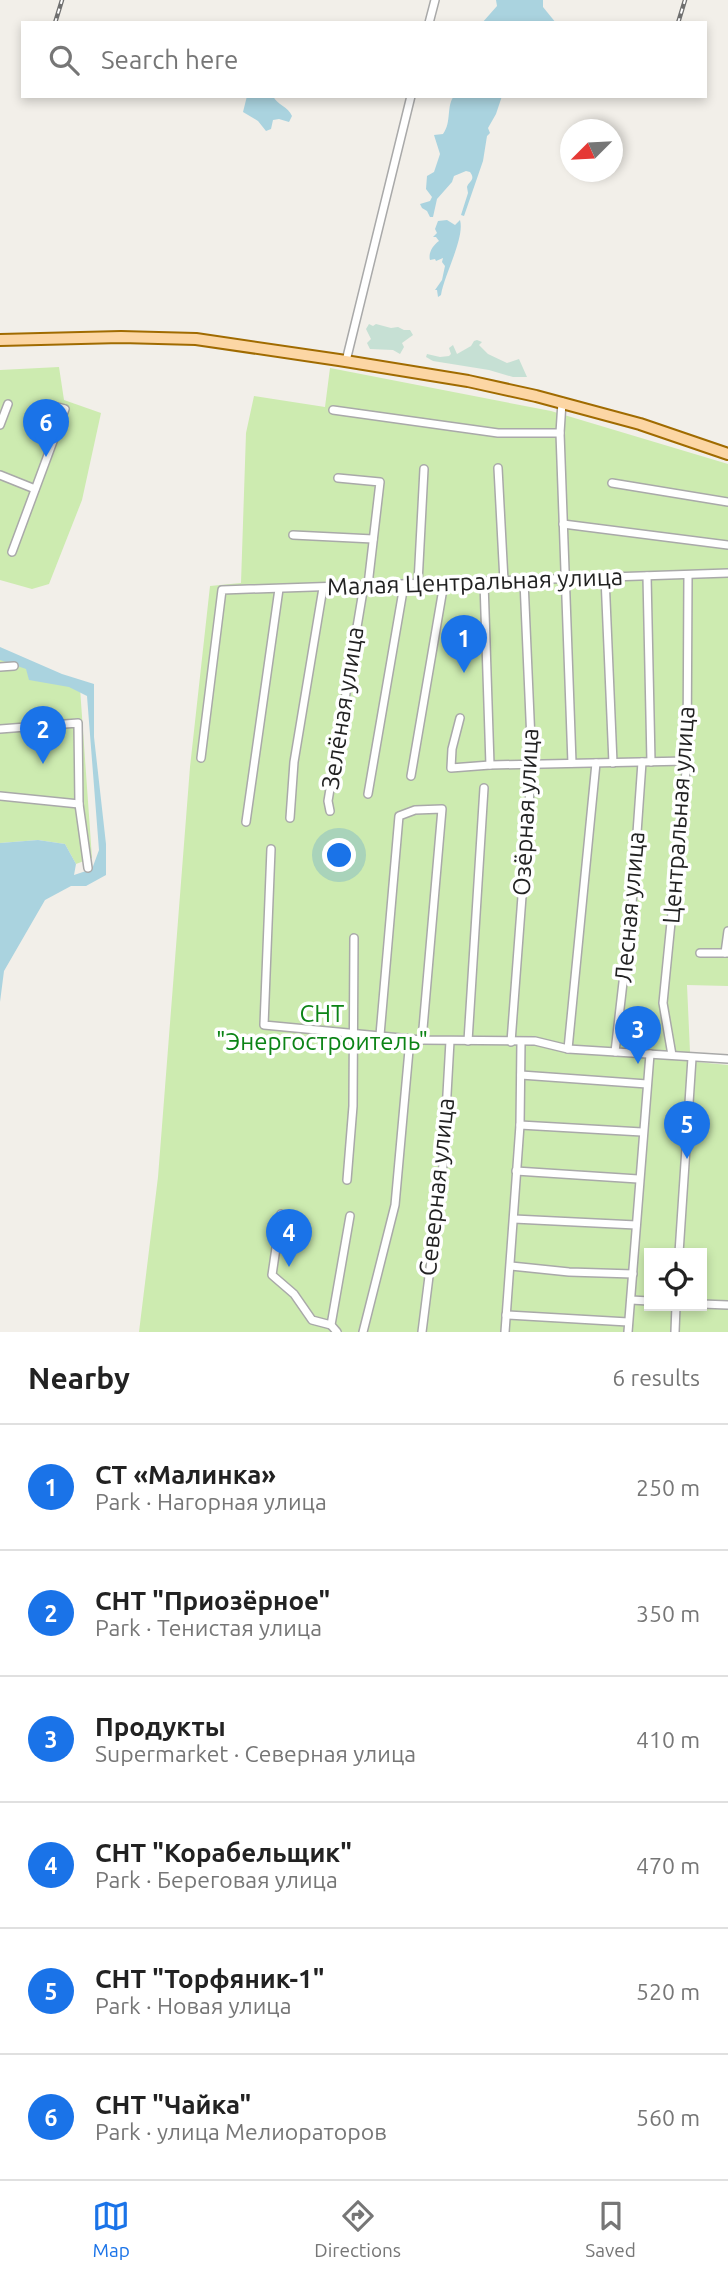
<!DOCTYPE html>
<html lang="en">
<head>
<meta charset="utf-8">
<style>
  :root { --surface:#fff; --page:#f2f2f2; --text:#222; --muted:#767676; --line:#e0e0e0; --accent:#1a73e8 }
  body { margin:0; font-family:Ubuntu,sans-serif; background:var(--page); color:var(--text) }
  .controls { position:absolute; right:21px; bottom:21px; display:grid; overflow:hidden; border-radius:0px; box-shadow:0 4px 10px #0003 }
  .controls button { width:63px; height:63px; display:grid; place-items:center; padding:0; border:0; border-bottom:2px solid var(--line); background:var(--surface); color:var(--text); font:35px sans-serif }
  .compass { position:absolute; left:560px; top:119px; width:63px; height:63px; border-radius:50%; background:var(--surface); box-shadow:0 4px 10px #0003; rotate:246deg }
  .you { position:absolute; left:340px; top:856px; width:24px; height:24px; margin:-18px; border:5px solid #fff; border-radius:50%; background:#1a73e8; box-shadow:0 0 0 10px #1a73e833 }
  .badge { display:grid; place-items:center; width:46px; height:46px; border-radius:50%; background:var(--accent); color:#fff; font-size:23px; font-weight:700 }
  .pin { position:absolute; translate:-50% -58px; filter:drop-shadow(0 2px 4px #0008) }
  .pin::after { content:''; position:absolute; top:37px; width:24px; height:21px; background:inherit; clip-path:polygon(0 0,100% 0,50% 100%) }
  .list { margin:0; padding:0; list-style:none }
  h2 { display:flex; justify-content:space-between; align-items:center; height:91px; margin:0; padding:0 28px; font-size:30px }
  h2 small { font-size:23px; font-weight:400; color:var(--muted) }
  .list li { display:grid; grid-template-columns:46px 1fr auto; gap:21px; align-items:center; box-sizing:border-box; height:126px; padding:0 28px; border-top:2px solid var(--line) }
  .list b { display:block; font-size:26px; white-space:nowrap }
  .list p { margin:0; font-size:23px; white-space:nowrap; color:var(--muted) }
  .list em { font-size:23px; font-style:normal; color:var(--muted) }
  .icon { flex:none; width:38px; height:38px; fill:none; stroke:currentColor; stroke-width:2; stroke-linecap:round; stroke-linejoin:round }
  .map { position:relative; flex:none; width:728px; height:1332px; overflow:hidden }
  .search { position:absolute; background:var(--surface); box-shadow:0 4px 10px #0003; left:21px; right:21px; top:21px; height:77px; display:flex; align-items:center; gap:18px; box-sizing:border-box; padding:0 24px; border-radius:0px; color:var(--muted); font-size:26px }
  .sheet { height:847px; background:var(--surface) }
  nav { display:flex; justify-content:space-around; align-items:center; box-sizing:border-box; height:98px; border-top:2px solid var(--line); background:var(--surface); font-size:19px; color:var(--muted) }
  nav a { display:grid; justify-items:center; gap:4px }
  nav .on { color:var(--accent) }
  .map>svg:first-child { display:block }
</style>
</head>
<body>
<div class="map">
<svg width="728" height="1332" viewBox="0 0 728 1332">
  <rect width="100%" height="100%" fill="#f2efe9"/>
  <g fill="#cdebb0" fill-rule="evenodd">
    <path d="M 59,367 L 64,400 L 101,413 L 82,500 L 49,584 L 32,589 L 0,580 L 0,370 Z"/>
    <path d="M 330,368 L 551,411 L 728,464 L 728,986 L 687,985 L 690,1052 L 657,1058 L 728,1065 L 728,1332 L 139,1332 L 158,1177 L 190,767 L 210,586 L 241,583 L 246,433 L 254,396 L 325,407 ZM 649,1253 L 702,1253 L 702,1306 L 649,1306 Z"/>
    <path d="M 0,654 L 80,688 L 92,858 L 76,864 L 65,844 L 38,840 L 0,843 Z"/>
  </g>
  <g fill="#c6e0d4">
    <path d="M 369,324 L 373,326 L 376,324 L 391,328 L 398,327 L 404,330 L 410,330 L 413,335 L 402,343 L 404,347 L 400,354 L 393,350 L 370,349 L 367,343 L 371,339 L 366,329 Z"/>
    <path d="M 477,340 L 482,342 L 479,345 L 488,354 L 507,363 L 519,359 L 527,377 L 513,377 L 489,370 L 433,361 L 426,357 L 427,354 L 440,357 L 449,356 L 451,354 L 449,348 L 453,345 L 457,354 L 471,346 L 474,341 Z"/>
  </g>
  <g fill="#aad3df">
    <path d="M 496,0 L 543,0 L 543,7 L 556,23 L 482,23 L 497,6 Z"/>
    <path d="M 247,96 L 273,96 C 277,105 288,106 292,116 L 289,122 L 279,119 L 273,120 L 271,129 L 266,131 L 258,121 L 243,112 Z"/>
    <path d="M 454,96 L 502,96 L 496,114 L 488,128 L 490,133 L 487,136 L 483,161 L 464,216 L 461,215 L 468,193 L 467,187 C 469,181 476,180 470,172 L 466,171 L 454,176 L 452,182 L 437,199 L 433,217 L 430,217 L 427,211 L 422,208 L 420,204 L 430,201 L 432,197 L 426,189 L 427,176 L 434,172 L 440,154 L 434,135 L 443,134 C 452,122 446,106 454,96 Z"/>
    <path d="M 447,220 L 455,225 L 460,220 C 465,238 444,275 441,295 L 438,297 L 437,290 L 435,290 L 442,280 L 445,266 L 442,262 L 443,258 L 436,261 L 435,259 L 430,260 C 428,253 433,245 439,241 L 436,237 L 433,237 L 437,233 L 435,229 L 438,221 Z"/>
    <path d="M 0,647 L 62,674 L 94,684 L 94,737 L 106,844 L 106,875 L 86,886 L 71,886 L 45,900 L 4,971 L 0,1002 L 0,843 L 38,840 L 65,844 L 76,864 L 74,875 L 92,869 L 99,850 L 87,696 L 69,687 L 29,680 L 26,669 L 0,660 Z"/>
  </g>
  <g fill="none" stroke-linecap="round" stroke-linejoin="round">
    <defs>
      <g id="street">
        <path d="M 429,23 L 435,0"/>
        <path d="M 346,361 L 411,96"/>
        <path d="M 562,402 L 560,433 L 572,763"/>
        <path d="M 333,410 L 498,433 L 560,433"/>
        <path d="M 0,425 L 8,404"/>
        <path d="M 498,468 L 504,581"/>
        <path d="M 0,475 L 35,489"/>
        <path d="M 612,483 L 728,502"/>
        <path d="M 563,524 L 728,545"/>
        <path d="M 293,535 L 373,539"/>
        <path d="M 12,552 L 65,409 L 50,405"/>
        <path d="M 647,576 L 651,762"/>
        <path d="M 605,577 L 613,763"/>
        <path d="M 484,582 L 490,765"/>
        <path d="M 418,583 L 424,469"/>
        <path d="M 0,667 L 14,666"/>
        <path d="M 460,718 L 452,749 L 451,768 L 490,765 L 687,761"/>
        <path d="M 0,729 L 78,723 L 79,804 L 88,868"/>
        <path d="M 201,758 L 222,590 L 728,573"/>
        <path d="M 411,776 L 444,583"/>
        <path d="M 368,794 L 404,585"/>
        <path d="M 0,796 L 79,804"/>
        <path d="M 330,811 L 328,801 L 363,591 L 368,585 L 380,482 L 338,478"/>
        <path d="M 290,818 L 294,762 L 323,588"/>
        <path d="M 246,822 L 279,589"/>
        <path d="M 271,849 L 264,1025 L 422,1040 L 535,1041 L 568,1049 L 728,1059"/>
        <path d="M 700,953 L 728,953"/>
        <path d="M 725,953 L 728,931"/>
        <path d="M 380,1035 L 399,816 L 415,810 L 442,809 L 422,1040"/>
        <path d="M 468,1041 L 484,788"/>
        <path d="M 511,1042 L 532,764 L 524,581"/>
        <path d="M 568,1049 L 596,763"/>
        <path d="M 615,1052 L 632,904 L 642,762"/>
        <path d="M 672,1055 L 663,1003 L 687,761 L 688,575"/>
        <path d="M 521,1075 L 647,1084"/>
        <path d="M 520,1125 L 642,1132"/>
        <path d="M 516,1171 L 638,1179"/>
        <path d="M 347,1180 L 353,1106 L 354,938"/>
        <path d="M 281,1214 L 272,1275 L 294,1294 L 312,1320 L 331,1325"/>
        <path d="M 514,1219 L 636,1225"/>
        <path d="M 679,1253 L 692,1058"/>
        <path d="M 511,1266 L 569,1272 L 633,1274"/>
        <path d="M 631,1300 L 649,1301"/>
        <path d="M 702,1304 L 728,1305"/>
        <path d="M 506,1315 L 628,1322"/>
        <path d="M 337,1332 L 331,1325 L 350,1216"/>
        <path d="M 363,1332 L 395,1205 L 410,1039"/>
        <path d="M 422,1332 L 443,1165 L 450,1041"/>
        <path d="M 505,1332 L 520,1125 L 521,1042"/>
        <path d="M 628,1332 L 650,1054"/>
        <path d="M 675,1332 L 676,1306"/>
      </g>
      <path id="primary" d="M 0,340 L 121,337 L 196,339 L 339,360 L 468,381 L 536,396 L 640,424 L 728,454"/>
    </defs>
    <use href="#street" stroke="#a9a9a9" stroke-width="10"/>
    <use href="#primary" stroke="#a06b00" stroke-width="14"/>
    <use href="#street" stroke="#fff" stroke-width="7"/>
    <use href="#primary" stroke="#fcd6a4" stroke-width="10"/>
    <defs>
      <g id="rail">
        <path d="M 55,23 L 62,0"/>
        <path d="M 678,23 L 685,0"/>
      </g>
    </defs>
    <use href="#rail" stroke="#707070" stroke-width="4.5"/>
    <use href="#rail" stroke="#fff" stroke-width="2" stroke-dasharray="5" stroke-linecap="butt"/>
  </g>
  <g text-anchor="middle" stroke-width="7" stroke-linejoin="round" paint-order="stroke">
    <g font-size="24" fill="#222" stroke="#fff">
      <text transform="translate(475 582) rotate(-2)" y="8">Малая Центральная улица</text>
      <text transform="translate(343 708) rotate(-81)" y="8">Зелёная улица</text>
      <text transform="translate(526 812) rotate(-87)" y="8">Озёрная улица</text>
      <text transform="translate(679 815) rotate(-86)" y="8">Центральная улица</text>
      <text transform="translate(630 907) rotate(-85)" y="8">Лесная улица</text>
      <text transform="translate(437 1187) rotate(-84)" y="8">Северная улица</text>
    </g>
    <g font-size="24" fill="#0c8416" stroke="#fff">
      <text x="322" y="1022">СНТ<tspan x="322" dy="28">"Энергостроитель"</tspan></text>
    </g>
  </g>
</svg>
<div class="controls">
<button><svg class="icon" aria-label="locate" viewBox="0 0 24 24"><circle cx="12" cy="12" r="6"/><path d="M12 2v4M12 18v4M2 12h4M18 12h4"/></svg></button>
</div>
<svg class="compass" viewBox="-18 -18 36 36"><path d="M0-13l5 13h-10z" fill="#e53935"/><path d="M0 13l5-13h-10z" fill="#767676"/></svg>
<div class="you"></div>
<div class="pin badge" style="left:464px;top:673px">1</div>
<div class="pin badge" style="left:43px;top:764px">2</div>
<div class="pin badge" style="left:638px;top:1064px">3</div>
<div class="pin badge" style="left:289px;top:1267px">4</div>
<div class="pin badge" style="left:687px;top:1159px">5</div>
<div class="pin badge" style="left:46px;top:457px">6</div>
<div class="search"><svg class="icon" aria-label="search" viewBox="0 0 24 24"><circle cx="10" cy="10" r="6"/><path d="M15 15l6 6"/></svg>Search here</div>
</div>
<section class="sheet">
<h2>Nearby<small>6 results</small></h2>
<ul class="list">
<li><span class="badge">1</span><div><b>CТ «Малинка»</b><p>Park · Нагорная улица</p></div><em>250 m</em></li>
<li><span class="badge">2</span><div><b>СНТ &quot;Приозёрное&quot;</b><p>Park · Тенистая улица</p></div><em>350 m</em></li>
<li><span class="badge">3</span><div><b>Продукты</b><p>Supermarket · Северная улица</p></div><em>410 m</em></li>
<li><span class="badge">4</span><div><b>СНТ &quot;Корабельщик&quot;</b><p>Park · Береговая улица</p></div><em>470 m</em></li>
<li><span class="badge">5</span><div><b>СНТ &quot;Торфяник-1&quot;</b><p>Park · Новая улица</p></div><em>520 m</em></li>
<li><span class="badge">6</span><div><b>СНТ &quot;Чайка&quot;</b><p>Park · улица Мелиораторов</p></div><em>560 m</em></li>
</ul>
</section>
<nav>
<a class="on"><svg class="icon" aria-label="map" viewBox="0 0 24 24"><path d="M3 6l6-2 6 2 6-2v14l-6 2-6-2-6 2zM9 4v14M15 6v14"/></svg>Map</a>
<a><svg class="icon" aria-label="directions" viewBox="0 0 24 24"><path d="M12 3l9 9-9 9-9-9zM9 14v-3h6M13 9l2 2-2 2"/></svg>Directions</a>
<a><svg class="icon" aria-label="saved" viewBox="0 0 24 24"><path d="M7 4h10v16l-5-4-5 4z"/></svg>Saved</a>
</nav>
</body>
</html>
